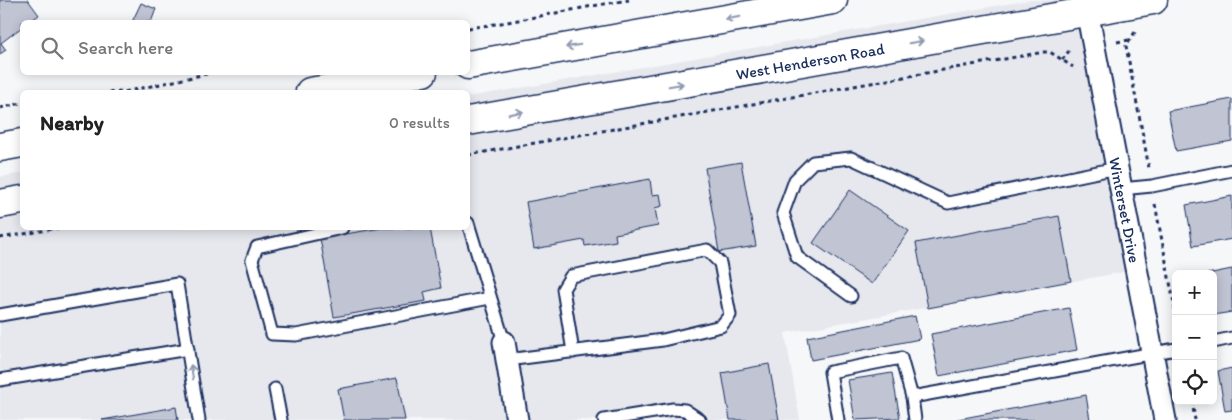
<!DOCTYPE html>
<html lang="en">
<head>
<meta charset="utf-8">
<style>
  :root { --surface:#fff; --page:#f2f2f2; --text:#222; --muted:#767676; --line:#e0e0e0 }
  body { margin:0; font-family:Itim,sans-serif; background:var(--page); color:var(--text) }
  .controls { position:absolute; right:15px; bottom:15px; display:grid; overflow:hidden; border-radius:8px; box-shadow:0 2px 12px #0003 }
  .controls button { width:45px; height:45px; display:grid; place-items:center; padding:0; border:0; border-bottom:1px solid var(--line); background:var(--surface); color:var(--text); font:25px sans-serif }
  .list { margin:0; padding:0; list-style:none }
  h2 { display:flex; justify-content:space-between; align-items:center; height:65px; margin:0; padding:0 20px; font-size:21px }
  h2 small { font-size:16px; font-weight:400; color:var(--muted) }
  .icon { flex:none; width:28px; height:28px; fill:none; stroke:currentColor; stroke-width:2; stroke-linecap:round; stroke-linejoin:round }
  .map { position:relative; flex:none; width:1232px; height:420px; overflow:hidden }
  .search { position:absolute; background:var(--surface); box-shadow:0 2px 12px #0003; left:20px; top:20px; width:450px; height:55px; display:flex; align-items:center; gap:12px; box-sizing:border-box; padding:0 18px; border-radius:8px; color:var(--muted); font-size:19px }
  .panel { position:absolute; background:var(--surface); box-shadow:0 2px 12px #0003; left:20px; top:90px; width:450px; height:140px; border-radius:8px }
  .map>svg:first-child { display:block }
</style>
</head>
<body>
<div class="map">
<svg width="1232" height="420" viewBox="0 0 1232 420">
  <rect width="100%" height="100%" fill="#f6f7f9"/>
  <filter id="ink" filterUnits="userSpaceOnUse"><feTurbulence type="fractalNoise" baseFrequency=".02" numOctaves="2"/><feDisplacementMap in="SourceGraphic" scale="10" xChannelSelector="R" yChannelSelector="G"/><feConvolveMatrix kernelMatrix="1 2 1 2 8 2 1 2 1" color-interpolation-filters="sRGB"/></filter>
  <g filter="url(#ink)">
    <path fill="#e6e8ee" d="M 1030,0 L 1091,0 L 1141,269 L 785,333 L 800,420 L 0,420 L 0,177 L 22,173 L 22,228 L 468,228 L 468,97 Z"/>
    <g fill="#c0c4d3" stroke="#1b2f5e">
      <path d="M 0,0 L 28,0 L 39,15 L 29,22 L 22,22 L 22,27 L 1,43 L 6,50 L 0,54 Z"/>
      <path d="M 141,3 L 156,9 L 151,22 L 132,22 Z"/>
      <path d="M 1232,99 L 1232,141 L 1176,151 L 1168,111 Z"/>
      <path d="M 741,162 L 756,246 L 719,252 L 705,168 Z"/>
      <path d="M 650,179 L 652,195 L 660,194 L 662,206 L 655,208 L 658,226 L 615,234 L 616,241 L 585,246 L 584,240 L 534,249 L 526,202 Z"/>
      <path d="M 850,190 L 909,231 L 872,284 L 813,243 Z"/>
      <path d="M 1232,196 L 1232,239 L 1193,246 L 1186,205 Z"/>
      <path d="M 1059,216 L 1071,281 L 928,308 L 916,243 Z"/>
      <path d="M 382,228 L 430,228 L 441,288 L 424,292 L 426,301 L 334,317 L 320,238 Z"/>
      <path d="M 1232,269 L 1232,312 L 1213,315 L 1213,274 L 1207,274 Z"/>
      <path d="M 1069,308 L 1077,350 L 939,376 L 931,334 Z"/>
      <path d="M 915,316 L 920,339 L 811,360 L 807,337 Z"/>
      <path d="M 769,364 L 779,420 L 730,420 L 722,373 Z"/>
      <path d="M 1232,368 L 1232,410 L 1225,411 L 1218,371 Z"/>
      <path d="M 892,373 L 900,418 L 855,420 L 848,380 Z"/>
      <path d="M 397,378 L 405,420 L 344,420 L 338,389 Z"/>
      <path d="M 1086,395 L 1090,420 L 953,420 Z"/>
      <path d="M 176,407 L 178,420 L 102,420 Z"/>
    </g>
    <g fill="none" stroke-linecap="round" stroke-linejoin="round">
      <defs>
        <g id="lane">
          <path d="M 1121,189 L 1152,186 L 1232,170"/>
          <path d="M 468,223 L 504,342"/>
          <path d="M 342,228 L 257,247 L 252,260 L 272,334 L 296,335 L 490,298"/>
          <path d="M 851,296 L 797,257 L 783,213 L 795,180 L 813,162 L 851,158 L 948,203 L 1117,168"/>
          <path d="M 0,315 L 177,284 L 199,420"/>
          <path d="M 1213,342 L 1232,338"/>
          <path d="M 507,360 L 663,340 L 721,326 L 730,315 L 720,263 L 707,250 L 571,276 L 563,289 L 573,352"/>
          <path d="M 0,380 L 188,349"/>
          <path d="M 275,389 L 281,420"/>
          <path d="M 912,397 L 1176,349"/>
          <path d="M 604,420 L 673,409 L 685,410 L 700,420"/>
          <path d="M 838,420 L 830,372 L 901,358 L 912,397 L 915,420"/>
        </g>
        <g id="street">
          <path d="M 1085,0 L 1165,420"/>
          <path d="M 504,342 L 517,420"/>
        </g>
        <g id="secondary">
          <path d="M 468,65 L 833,0"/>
          <path d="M 310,92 L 423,72"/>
          <path d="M 468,121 L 1153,0"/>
          <path d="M 0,147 L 22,143"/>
          <path d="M 0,204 L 22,200"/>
        </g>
      </defs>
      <use href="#lane" stroke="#1b2f5e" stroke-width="15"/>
      <use href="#street" stroke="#1b2f5e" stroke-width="25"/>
      <use href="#secondary" stroke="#1b2f5e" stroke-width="31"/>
      <g stroke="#1b2f5e" stroke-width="3" stroke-dasharray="4 4" stroke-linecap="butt">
        <path d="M 468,28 C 522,21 575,8 629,0"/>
        <path d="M 1135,32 L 1126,46 L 1149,168"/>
        <path d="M 1117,42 L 1129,40"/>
        <path d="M 1062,60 L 1069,51"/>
        <path d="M 109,92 L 124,92 L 215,72"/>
        <path d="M 0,108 L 22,103"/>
        <path d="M 468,155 L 1044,52 L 1050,52 L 1073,67"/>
        <path d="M 1155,204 L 1176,314"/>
        <path d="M 0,238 L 59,228"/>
        <path d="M 1192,401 L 1195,420"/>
      </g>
      <use href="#lane" stroke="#fff" stroke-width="11"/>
      <use href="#street" stroke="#fff" stroke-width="21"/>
      <use href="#secondary" stroke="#fff" stroke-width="28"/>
    </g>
    <defs><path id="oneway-shaft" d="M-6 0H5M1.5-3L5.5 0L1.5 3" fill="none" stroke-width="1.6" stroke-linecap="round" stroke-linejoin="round" transform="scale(1.25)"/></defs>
    <g stroke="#8d97ae">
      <use href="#oneway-shaft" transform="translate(733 18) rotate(170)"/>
      <use href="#oneway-shaft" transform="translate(916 42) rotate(-10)"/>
      <use href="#oneway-shaft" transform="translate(573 46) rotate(170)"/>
      <use href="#oneway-shaft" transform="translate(676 85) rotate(-10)"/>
      <use href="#oneway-shaft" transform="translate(516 113) rotate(-10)"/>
      <use href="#oneway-shaft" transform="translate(192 372) rotate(-99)"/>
    </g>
  </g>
  <g text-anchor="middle" stroke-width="4.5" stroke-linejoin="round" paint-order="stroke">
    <g font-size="16" fill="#1b2f5e" stroke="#fff">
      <text transform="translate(810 61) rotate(-10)" y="6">West Henderson Road</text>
      <text transform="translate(1125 210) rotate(79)" y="6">Winterset Drive</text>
    </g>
  </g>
</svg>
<div class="controls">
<button>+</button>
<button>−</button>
<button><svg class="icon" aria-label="locate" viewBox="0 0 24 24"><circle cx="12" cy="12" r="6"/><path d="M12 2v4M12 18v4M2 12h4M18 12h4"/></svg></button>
</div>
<div class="search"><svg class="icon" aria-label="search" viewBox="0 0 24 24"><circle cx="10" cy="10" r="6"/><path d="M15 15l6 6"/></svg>Search here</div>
<section class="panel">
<h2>Nearby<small>0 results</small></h2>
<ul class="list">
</ul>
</section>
</div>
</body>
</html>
